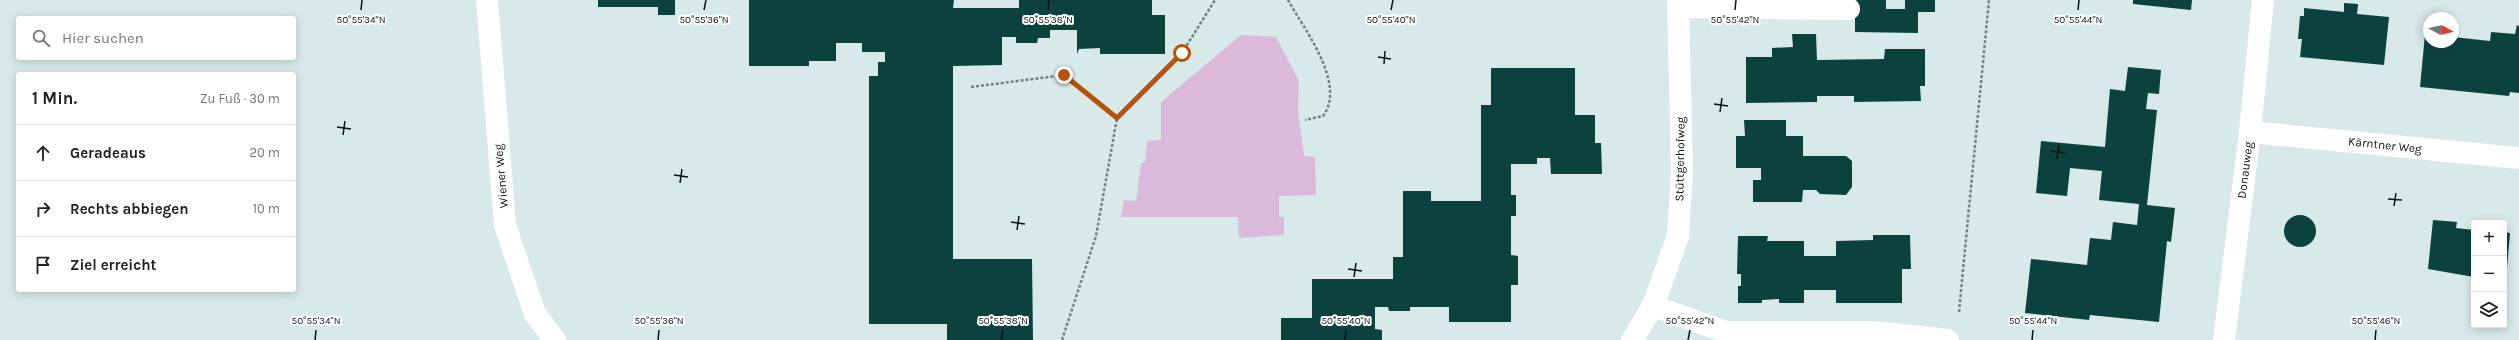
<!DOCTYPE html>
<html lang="de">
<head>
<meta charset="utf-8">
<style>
  :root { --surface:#fff; --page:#f2f2f2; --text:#202124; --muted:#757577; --line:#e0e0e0 }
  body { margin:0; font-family:Karla,sans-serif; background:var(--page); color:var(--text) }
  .controls { position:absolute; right:12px; bottom:12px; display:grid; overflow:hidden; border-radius:4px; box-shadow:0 2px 10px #0003 }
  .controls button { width:36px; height:36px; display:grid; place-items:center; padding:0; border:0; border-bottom:1px solid var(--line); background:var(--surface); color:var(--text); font:20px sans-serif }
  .compass { position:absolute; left:2423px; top:12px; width:36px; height:36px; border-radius:50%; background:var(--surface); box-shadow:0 2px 10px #0003; rotate:98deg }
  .stop { position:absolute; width:12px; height:12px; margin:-9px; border:3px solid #b45309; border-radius:50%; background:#fff }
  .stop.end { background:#b45309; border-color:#fff; box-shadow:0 1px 4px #0008 }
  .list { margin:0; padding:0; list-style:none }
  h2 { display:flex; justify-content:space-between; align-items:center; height:52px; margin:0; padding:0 16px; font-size:17px }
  h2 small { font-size:13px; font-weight:400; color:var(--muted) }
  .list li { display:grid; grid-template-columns:26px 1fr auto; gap:12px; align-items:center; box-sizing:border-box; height:56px; padding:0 16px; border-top:1px solid var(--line) }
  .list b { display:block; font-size:15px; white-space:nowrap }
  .list em { font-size:13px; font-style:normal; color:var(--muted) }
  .icon { flex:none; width:22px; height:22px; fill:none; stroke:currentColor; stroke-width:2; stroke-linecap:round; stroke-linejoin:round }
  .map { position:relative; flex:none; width:2519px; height:340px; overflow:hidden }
  .search { position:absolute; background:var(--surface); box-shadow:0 2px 10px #0003; left:16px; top:16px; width:280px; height:44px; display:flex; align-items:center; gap:10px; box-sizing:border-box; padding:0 14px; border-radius:4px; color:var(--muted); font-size:15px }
  .panel { position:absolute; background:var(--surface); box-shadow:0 2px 10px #0003; left:16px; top:72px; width:280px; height:220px; border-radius:4px }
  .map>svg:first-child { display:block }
</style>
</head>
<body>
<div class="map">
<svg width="2519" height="340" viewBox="0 0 2519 340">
  <rect width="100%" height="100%" fill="#d7e9e8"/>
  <path fill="#dbb9da" d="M 1241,35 L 1276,37 L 1299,81 L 1298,112 L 1304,156 L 1315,157 L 1316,195 L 1279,196 L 1279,217 L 1284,217 L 1284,235 L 1239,238 L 1238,217 L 1121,217 L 1124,200 L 1136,201 L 1141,163 L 1145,162 L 1147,141 L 1161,140 L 1161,102 Z"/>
  <g fill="#0b413f">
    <path d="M 598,0 L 675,0 L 675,15 L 658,15 L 658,7 L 598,7 Z"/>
    <path d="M 749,0 L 954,0 L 953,8 L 1019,8 L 1019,0 L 1152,0 L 1152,15 L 1165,15 L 1165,54 L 1100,54 L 1100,48 L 1079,49 L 1077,54 L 1077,30 L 1050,30 L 1050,38 L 1038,38 L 1037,43 L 1016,43 L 1016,37 L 1002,37 L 1002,65 L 953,66 L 953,259 L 1032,259 L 1033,340 L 947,340 L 947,324 L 869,324 L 869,76 L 878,76 L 878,62 L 885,62 L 885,52 L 862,52 L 862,43 L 836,43 L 836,61 L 809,61 L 809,66 L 749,66 Z"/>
    <path d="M 1855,0 L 1886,0 L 1886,9 L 1905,9 L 1905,0 L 1935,0 L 1935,12 L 1918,12 L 1918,33 L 1855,32 Z"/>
    <path d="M 2133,0 L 2192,0 L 2191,10 L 2133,4 Z"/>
    <path d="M 2344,3 L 2358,4 L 2357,14 L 2389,17 L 2384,65 L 2300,57 L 2302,39 L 2298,39 L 2300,16 L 2304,16 L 2304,8 L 2344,12 Z"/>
    <path d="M 2517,25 L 2519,26 L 2519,93 L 2510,92 L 2509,96 L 2420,87 L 2425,34 L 2429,35 L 2429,42 L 2453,42 L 2453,37 L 2490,41 L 2491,32 L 2515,34 Z"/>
    <path d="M 1792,34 L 1816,34 L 1817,60 L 1884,59 L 1885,49 L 1925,49 L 1925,86 L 1920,86 L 1921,101 L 1854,102 L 1854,96 L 1817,96 L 1817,102 L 1746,103 L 1746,57 L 1772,57 L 1772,48 L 1793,47 Z"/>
    <path d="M 2128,67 L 2161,70 L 2159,94 L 2148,93 L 2146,109 L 2157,110 L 2147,205 L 2175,208 L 2171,242 L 2167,241 L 2159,322 L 2090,315 L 2089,320 L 2025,313 L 2031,259 L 2087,265 L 2090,238 L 2111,240 L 2113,222 L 2137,225 L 2139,204 L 2099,200 L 2102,171 L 2070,168 L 2067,196 L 2036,193 L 2041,141 L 2105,147 L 2110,89 L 2125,91 Z"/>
    <path d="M 1491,68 L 1575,68 L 1575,115 L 1595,115 L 1595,143 L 1601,143 L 1602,174 L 1551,174 L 1550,158 L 1537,158 L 1537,164 L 1511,164 L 1511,195 L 1516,195 L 1516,216 L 1511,216 L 1511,255 L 1518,256 L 1518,285 L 1511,285 L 1511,322 L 1449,322 L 1449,307 L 1410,307 L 1410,311 L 1389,311 L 1388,307 L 1375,307 L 1375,329 L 1382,330 L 1382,340 L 1281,340 L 1281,318 L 1312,318 L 1312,279 L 1393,279 L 1393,257 L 1403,257 L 1403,191 L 1431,191 L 1431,201 L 1481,201 L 1481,105 L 1491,105 Z"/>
    <path d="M 1744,120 L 1786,120 L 1786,136 L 1803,136 L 1803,156 L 1846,156 L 1852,161 L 1852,187 L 1846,195 L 1820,194 L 1816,190 L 1803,190 L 1802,202 L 1753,202 L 1753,180 L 1761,180 L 1761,168 L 1736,168 L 1736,136 L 1745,136 Z"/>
    <circle cx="2300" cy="231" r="16"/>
    <path d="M 2433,220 L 2457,222 L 2456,228 L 2474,230 L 2474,277 L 2428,269 Z"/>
    <path d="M 2504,232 L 2510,233 L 2506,280 L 2504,279 Z"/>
    <path d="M 1873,235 L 1910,235 L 1911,269 L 1902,269 L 1902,303 L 1836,303 L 1836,290 L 1804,290 L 1804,303 L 1779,303 L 1779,299 L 1762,300 L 1762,303 L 1738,303 L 1738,286 L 1741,286 L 1741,274 L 1737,274 L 1738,236 L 1768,236 L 1767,241 L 1804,241 L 1804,256 L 1836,256 L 1836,241 L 1873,240 Z"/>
  </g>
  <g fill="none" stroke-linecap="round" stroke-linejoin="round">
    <g stroke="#74807f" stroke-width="2.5" stroke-dasharray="3 2" stroke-linecap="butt">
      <path d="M 1288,0 C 1304,29 1347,84 1323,116 L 1305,120"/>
      <path d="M 971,87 L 1064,75 L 1117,118"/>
      <path d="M 1959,312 L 1989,0"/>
      <path d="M 1062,340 L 1096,236 L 1117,118 L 1182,53 L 1215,0"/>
    </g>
    <g stroke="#fff" stroke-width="22">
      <path d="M 487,0 L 505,225 L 535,314 L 555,340"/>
      <path d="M 1679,7 L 1849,9"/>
      <path d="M 2250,132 L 2519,158"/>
      <path d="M 1653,306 L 1726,332 L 1874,332 L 1948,340"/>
      <path d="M 1632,340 L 1653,306 L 1678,236 L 1682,171 L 1678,0"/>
      <path d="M 2224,340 L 2250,132 L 2263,0"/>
    </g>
  </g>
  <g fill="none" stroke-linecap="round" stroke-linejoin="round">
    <path stroke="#b45309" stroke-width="5" d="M 1064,75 L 1117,118 L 1182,53"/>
  </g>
  <path fill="none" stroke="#0b1211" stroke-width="1.5" d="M 361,10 L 362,0M 704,10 L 706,0M 1048,10 L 1049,0M 1391,10 L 1393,0M 1735,10 L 1736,0M 2078,10 L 2079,0M 1378,57 L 1391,59M 1384,64 L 1385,51M 1714,104 L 1728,106M 1720,112 L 1722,98M 337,127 L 351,129M 343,135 L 345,121M 2051,151 L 2065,153M 2057,159 L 2059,145M 674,175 L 688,177M 680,183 L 682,169M 2388,199 L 2402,200M 2394,206 L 2396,193M 1011,222 L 1025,224M 1017,230 L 1019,216M 1348,269 L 1362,271M 1354,277 L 1356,263M 315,340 L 316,330M 658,340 L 659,330M 1001,340 L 1003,330M 1345,340 L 1346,330M 1688,340 L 1690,330M 2032,340 L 2033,330M 2375,340 L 2376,330"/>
  <g text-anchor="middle" stroke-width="4" stroke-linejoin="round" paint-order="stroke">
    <g font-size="12" fill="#0b1211" stroke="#fff">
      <text transform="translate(2385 145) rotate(6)" y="4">Kärntner Weg</text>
      <text transform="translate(1680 159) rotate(-89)" y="4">Stüttgerhofweg</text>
      <text transform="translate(2245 170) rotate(-83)" y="4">Donauweg</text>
      <text transform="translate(501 176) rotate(-95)" y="4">Wiener Weg</text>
    </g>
  </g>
  <g font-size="10" text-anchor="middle" fill="#0b1211" stroke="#fff" stroke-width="4" stroke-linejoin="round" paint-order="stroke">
    <text x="361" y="23">50°55'34"N</text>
    <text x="704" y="23">50°55'36"N</text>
    <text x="1048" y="23">50°55'38"N</text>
    <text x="1391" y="23">50°55'40"N</text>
    <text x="1735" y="23">50°55'42"N</text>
    <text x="2078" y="23">50°55'44"N</text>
    <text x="316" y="324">50°55'34"N</text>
    <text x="659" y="324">50°55'36"N</text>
    <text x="1003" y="324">50°55'38"N</text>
    <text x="1346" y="324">50°55'40"N</text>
    <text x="1690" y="324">50°55'42"N</text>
    <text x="2033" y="324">50°55'44"N</text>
    <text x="2376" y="324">50°55'46"N</text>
  </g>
</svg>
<div class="controls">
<button>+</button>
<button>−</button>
<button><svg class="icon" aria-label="layers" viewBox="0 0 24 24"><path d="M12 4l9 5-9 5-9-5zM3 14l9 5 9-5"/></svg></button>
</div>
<svg class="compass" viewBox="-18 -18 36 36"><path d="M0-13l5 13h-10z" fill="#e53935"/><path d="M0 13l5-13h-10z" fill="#757577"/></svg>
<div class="stop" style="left:1182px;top:53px"></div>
<div class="stop end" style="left:1064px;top:75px"></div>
<div class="search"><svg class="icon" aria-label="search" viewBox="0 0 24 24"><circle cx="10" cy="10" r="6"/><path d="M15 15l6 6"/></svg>Hier suchen</div>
<section class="panel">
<h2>1 Min.<small>Zu Fuß · 30 m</small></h2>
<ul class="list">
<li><svg class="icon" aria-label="ahead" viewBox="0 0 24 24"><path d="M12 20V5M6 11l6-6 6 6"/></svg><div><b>Geradeaus</b></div><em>20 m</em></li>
<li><svg class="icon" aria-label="right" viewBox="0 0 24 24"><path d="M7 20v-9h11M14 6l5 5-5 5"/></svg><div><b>Rechts abbiegen</b></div><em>10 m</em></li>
<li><svg class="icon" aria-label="arrive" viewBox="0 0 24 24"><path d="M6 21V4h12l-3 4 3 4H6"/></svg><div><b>Ziel erreicht</b></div></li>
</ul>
</section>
</div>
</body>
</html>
